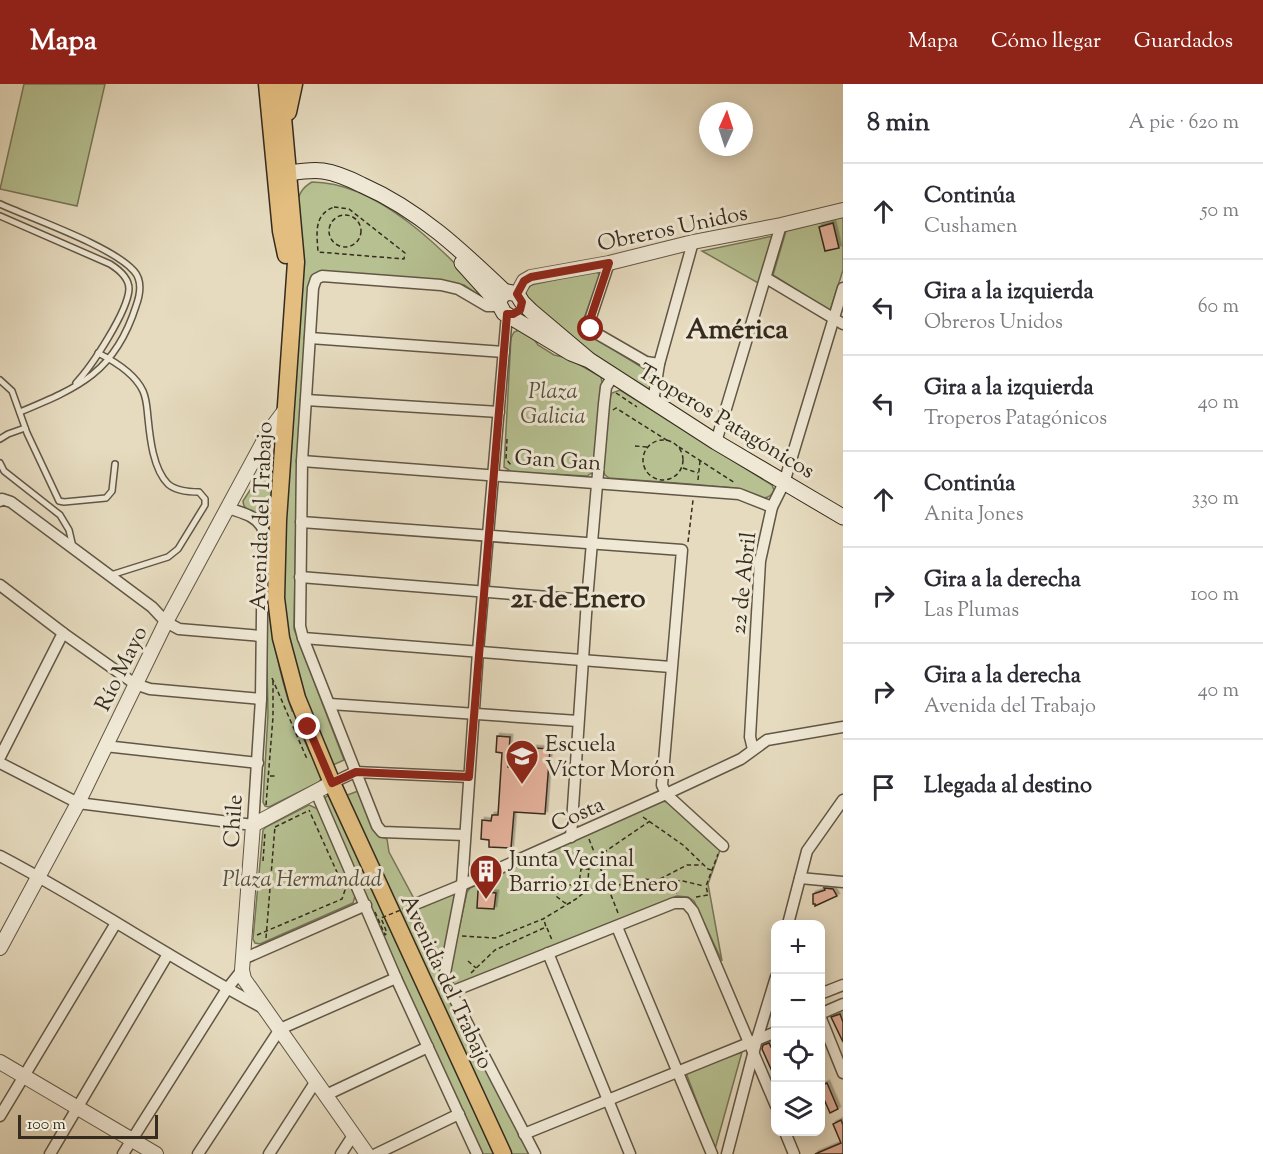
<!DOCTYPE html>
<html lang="es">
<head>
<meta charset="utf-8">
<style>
  :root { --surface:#fff; --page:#f7f7f7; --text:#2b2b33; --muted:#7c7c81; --line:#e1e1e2; --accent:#8f2418 }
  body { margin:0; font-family:"Sorts Mill Goudy",serif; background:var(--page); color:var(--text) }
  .controls { position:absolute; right:18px; bottom:18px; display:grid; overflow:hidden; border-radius:12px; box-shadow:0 3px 15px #0003 }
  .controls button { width:54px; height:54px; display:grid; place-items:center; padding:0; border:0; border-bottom:2px solid var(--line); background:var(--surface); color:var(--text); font:30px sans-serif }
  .compass { position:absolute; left:699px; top:18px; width:54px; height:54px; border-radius:50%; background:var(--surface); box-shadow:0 3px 15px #0003; rotate:3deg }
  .scale { position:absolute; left:18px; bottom:15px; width:140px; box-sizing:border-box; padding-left:6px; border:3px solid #352b1e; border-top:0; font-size:16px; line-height:21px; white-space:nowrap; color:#352b1e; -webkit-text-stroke:4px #efe8d5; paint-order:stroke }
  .stop { position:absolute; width:18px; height:18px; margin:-14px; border:4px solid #8f2418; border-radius:50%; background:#fff }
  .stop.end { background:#8f2418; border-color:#fff; box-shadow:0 2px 6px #0008 }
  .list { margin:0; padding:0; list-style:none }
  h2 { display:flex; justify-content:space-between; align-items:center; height:78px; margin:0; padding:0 24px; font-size:26px }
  h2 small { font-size:20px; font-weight:400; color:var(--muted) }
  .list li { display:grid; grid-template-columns:39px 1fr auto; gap:18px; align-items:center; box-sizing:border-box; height:96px; padding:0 24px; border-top:2px solid var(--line) }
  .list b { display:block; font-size:22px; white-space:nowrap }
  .list p { margin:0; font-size:20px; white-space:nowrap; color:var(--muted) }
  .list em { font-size:20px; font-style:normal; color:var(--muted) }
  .icon { flex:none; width:33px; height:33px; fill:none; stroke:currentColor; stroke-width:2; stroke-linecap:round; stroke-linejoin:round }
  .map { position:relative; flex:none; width:843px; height:1070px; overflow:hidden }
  header { display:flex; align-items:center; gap:36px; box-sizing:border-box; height:84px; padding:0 30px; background:var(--accent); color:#fff }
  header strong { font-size:28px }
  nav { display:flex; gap:33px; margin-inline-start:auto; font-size:21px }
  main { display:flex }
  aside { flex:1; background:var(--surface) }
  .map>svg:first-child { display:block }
</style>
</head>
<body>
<header>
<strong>Mapa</strong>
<nav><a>Mapa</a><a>Cómo llegar</a><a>Guardados</a></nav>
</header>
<main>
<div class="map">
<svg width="843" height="1070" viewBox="0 0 843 1070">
  <defs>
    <filter id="shadow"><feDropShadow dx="2.5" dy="-2.5" stdDeviation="0" flood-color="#0004"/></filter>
  </defs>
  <rect width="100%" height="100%" fill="#e6dbbf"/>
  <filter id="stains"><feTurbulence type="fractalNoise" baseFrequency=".00333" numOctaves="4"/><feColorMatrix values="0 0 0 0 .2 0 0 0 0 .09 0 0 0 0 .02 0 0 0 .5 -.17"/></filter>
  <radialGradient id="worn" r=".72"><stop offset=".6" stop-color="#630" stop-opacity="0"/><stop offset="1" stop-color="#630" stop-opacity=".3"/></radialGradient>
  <g fill="#b6c091" stroke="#767658" stroke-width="1.5">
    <path d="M 24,0 L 105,0 L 77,122 L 0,105 Z"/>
    <path d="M 312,98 C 378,98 445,167 487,213 L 485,215 L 464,201 L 446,198 L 325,189 L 309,202 L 297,379 L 294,545 L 344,676 L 333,681 L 304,617 L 290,570 L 282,500 L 296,122 C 299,111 301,104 312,98 Z"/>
    <path d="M 843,133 L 843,186 L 830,227 L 773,191 L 786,147 Z"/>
    <path d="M 773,152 L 758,199 L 702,167 Z"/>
    <path d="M 595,187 L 600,191 L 583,237 L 587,249 L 651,289 L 654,295 L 649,307 C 604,279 554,253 524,209 L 531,201 Z"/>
    <path d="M 519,246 L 530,250 L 538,261 L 554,271 L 568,274 L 601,293 L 603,304 L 593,388 L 587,392 L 512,388 L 504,383 L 511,254 L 514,248 Z"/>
    <path d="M 620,306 L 772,401 L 774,406 C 767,424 748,405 735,404 C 693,400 651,397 609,394 L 605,391 L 603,386 L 610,313 L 612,309 Z"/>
    <path d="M 270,375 L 274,379 C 267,468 262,541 292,627 L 295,626 L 300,646 L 310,669 L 316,676 L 321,695 L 319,698 L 269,723 L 265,722 L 263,718 L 268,630 L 264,438 C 258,428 243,429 243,417 Z"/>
    <path d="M 358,707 L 380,752 L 387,755 L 389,768 L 418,822 L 423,823 L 456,808 L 442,892 L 531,1070 L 511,1070 L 345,712 Z"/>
    <path d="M 327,712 L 330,712 L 494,1070 L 482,1070 L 401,893 L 324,715 Z"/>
    <path d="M 663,717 L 670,719 L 720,766 L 708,800 L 722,877 L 694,817 L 688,813 L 677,812 L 454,902 L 450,900 L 449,890 L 467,808 L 470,804 Z"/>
    <path d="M 309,721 L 318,725 L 356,809 L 353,819 L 260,860 L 255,859 L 253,855 L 263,746 L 266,743 Z"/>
    <path d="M 742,968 L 715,1065 L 686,989 Z"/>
  </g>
  <g fill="#e4b19b" stroke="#352b1e" stroke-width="1.5" filter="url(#shadow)">
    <path d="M 833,139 L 839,164 L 825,167 L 819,143 Z"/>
    <path d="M 497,652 L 510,653 L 508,683 L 533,685 L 534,664 L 550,665 L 545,730 L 514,728 L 511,764 L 489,763 L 489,756 L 481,755 L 482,736 L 491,737 L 492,731 L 498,731 L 502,669 L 496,668 Z"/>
    <path d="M 824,804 L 833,805 L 837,812 L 815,822 L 815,820 L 813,820 L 813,810 L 825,806 Z"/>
    <path d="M 478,807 L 496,809 L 494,825 L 477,824 Z"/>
    <path d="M 840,930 L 843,938 L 843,958 L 831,933 Z"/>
    <path d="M 769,959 L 776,973 L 775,994 L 762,965 L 763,961 Z"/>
    <path d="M 827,999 L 838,1025 L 830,1029 L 820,1006 L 820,1002 Z"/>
    <path d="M 841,1036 L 843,1041 L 843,1070 L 815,1070 L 841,1059 L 833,1040 Z"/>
  </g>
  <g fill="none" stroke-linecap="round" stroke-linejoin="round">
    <defs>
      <g id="service">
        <path d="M 0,120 C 33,135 112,162 134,187 C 143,197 140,211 136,222 C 115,288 80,303 20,328"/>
        <path d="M 0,132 L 110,180 C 118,185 129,193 129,205 C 128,227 92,282 76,299"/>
        <path d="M 98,269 C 114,277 135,290 143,307 C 147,316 147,325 148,334 C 150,354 153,385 168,400 C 176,407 189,408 199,408 L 205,415 L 205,421 L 178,465 L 168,473 L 111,491"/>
        <path d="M 0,296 L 12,307 L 27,349 L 59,417 L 64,418 L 106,414 L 112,407 L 115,380"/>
        <path d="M 0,355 L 8,350 L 25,344"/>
        <path d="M 0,379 L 4,387 L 60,431 L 69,446 L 73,463"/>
      </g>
      <g id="minor">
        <path d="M 609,179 L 589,239 L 594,248 L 646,278 L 659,280"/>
        <path d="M 766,194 L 843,240"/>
        <path d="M 507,230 L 478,567 L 462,801 L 445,889 L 445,895 L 451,908 L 535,1070"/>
        <path d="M 310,254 L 504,268"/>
        <path d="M 306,316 L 499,328"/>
        <path d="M 653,318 L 659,280 L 693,158"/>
        <path d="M 716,358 L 781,141"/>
        <path d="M 302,377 L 739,410 L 772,423"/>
        <path d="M 0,417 L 2,415 L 11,418 L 152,523 L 166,538 L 179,545 L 261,552"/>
        <path d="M 301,438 L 682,466 L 662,701 L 666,710 L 723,762"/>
        <path d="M 300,493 L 587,516"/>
        <path d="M 0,501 L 63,549 L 135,600 L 150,605 L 261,615"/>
        <path d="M 303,554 L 671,583"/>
        <path d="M 330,620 L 578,637"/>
        <path d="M 105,662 L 258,679"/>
        <path d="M 753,665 L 750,653 L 760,477 L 772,423 L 784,399 L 843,204"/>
        <path d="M 0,673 L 63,549"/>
        <path d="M 0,679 L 78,719 L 253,741 L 261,615 L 263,445 C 256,431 242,429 228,424"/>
        <path d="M 332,699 L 355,688 L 469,693"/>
        <path d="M 316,708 L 396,894 L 477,1070"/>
        <path d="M 465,751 L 382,748 L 377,742 L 303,554 L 300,542 L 302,377 L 313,204 L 316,195 L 322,192 L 441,201 L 458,205 L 487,222 L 499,222"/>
        <path d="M 571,753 L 587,516 L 604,320 L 606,303 L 613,292"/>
        <path d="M 0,772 C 90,819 174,877 265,925"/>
        <path d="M 800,794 L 843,798"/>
        <path d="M 418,819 L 462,801 L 666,710 L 741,675 L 767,656 L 843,643"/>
        <path d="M 788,840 L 807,767 L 843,716"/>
        <path d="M 617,843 L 712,1070"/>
        <path d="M 548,869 L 630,1070"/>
        <path d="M 243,875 L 366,821"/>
        <path d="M 451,908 L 674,819 L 686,819 L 693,827 L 776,1022"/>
        <path d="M 820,910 L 843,901"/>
        <path d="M 820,930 L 843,920"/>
        <path d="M 820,932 L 843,989"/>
        <path d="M 326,1011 L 428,963"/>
        <path d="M 0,1032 L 116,839"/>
        <path d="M 785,1048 L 794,1070"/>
        <path d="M 524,1050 L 776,948"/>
        <path d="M 50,1070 L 168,870"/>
        <path d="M 123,1070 L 227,905 L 242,886"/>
        <path d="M 198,1070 L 280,945 L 396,894"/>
        <path d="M 269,1070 L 316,997"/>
        <path d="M 341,1070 L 354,1050"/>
        <path d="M 376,1070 L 459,1030"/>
        <path d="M 727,1070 L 757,955 L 776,893"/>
      </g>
      <g id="tertiary">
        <path d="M 517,210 L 524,197 L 531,193 L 609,179 L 693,158 L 781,141 L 843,126"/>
        <path d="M 332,699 L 253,741 L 242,886 L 244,895 L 367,1070"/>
        <path d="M 0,864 L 78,719 L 166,538 L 268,349 L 285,326"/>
        <path d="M 0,978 L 156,1070"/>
      </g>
      <g id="secondary">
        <path d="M 277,91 C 293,89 307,85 323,87 C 337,89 350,95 362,101 C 419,126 462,167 506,209"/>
        <path d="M 462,179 L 499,220"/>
        <path d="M 589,276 L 571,269 L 504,229 L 499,220 L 501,212 L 508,208 L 517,210 L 522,218 L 531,227 L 589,276 L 716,358 L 843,433"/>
      </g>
      <g id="primary">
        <path d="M 267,0 L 281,147 L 286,171"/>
        <path d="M 280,0 L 296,178 L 278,436 L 276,514 L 281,554 L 297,614 L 332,699 L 503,1070"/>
        <path d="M 288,28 L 294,0"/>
      </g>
    </defs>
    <use href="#service" stroke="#615746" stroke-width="8"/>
    <use href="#minor" stroke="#615746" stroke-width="13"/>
    <use href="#tertiary" stroke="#615746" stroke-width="16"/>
    <use href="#secondary" stroke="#352b1e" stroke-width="17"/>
    <use href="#primary" stroke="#352b1e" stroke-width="19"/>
    <g stroke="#352b1e" stroke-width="1.5" stroke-dasharray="4.5 3" stroke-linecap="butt">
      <path d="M 334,123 L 349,125 L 405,169 L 404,175 L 318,168 C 317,150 313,131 334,123 Z"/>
      <circle cx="345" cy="147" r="16"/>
      <path d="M 616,309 L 637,323"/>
      <path d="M 613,326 L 616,324 L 668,357"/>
      <path d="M 507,355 L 506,375 L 511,381"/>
      <circle cx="663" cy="376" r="20"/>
      <path d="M 635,362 L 647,363"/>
      <path d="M 679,363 L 735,399"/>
      <path d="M 683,384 L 698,389"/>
      <path d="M 698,396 L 700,377"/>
      <path d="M 688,458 L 693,416"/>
      <path d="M 272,594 L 307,675"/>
      <path d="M 270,692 L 275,692"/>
      <path d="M 266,721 L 273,633 L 273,597"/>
      <path d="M 643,733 L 683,761 L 708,785 L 712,786"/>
      <path d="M 275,743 L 308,727"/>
      <path d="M 589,755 L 618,829"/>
      <path d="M 597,773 L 650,737"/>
      <path d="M 263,777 L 265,749"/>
      <path d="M 660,795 L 687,781 L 702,781"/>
      <path d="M 662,797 L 677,809"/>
      <path d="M 609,804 L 638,795 L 683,797 L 704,802"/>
      <path d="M 588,806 L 606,799"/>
      <path d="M 696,813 L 708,811 L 706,802 L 718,770"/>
      <path d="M 547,844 L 552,856"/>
      <path d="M 257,851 L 342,815 L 345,806 L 309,726"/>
      <path d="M 462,852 L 495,854 L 543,835 L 576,815 L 587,806 L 589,785 L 581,785 L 579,799 C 572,803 566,799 560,803 L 557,813 L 565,819 L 571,819"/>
      <path d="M 266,854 L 275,742"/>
      <path d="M 468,877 L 476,884"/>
      <path d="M 471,889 L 495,866 L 546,843 L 544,836"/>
    </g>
    <use href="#service" stroke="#efe8d5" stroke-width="5"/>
    <use href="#minor" stroke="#efe8d5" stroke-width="10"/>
    <use href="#tertiary" stroke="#efe8d5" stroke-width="14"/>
    <use href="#secondary" stroke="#efe8d5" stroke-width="15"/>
    <use href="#primary" stroke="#e3be80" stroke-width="16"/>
    <path stroke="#352b1e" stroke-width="1.5" stroke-dasharray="4.5 3" stroke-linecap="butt" d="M 375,828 L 385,851 L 387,849 L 381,834 L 418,819"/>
  </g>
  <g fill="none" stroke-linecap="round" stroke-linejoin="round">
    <path stroke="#8f2418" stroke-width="8" d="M 308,643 L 332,699 L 356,688 L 469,693 L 507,230 L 513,230 L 520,226 L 522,218 L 517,210 L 524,197 L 531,193 L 609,179 L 589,239 L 591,245"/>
  </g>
  <defs>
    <symbol id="school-pin" viewBox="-11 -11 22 30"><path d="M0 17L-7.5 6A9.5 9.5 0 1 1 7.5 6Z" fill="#8f2418" stroke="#efe8d5"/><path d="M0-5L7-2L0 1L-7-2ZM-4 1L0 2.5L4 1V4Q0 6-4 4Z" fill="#fff"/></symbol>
    <symbol id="building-pin" viewBox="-11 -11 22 30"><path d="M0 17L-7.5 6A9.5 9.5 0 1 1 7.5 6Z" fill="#8f2418" stroke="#efe8d5"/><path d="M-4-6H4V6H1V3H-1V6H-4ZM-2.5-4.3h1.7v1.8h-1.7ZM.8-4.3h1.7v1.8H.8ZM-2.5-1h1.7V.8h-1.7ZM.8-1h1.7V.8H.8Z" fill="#fff"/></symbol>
  </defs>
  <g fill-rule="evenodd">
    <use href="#school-pin" x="503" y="653" width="38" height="52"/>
    <use href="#building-pin" x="467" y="768" width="38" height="52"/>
  </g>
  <g text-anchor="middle" stroke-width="6" stroke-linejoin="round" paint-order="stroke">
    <g font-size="22" fill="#352b1e" stroke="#efe8d5">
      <text transform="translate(672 143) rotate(-12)" y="8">Obreros Unidos</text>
      <text transform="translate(727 336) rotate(31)" y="8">Troperos Patagónicos</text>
      <text transform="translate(558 375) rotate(4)" y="8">Gan Gan</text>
      <text transform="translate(260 432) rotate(-88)" y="8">Avenida del Trabajo</text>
      <text transform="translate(742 499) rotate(-84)" y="8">22 de Abril</text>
      <text transform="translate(120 584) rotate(-64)" y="8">Río Mayo</text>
      <text transform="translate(577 729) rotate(-24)" y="8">Costa</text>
      <text transform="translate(232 737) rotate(-86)" y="8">Chile</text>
      <text transform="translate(448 897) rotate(65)" y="8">Avenida del Trabajo</text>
    </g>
    <g font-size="22" font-style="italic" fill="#55503b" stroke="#efe8d5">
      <text x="553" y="314">Plaza<tspan x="553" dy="25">Galicia</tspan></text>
      <text x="302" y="802">Plaza Hermandad</text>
    </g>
    <g font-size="22" fill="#352b1e" stroke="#efe8d5" text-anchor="start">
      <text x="545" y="667">Escuela<tspan x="545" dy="25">Víctor Morón</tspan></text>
      <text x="509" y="782">Junta Vecinal<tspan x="509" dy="25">Barrio 21 de Enero</tspan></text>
    </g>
    <g font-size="28" font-weight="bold" fill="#352b1e" stroke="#efe8d5">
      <text x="737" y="254">América</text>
      <text x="578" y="523">21 de Enero</text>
    </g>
  </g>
  <rect width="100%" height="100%" filter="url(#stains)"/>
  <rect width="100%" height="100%" fill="url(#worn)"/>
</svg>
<div class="controls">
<button>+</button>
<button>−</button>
<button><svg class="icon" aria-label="locate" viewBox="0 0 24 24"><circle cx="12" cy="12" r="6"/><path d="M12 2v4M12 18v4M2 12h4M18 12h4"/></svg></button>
<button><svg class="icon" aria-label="layers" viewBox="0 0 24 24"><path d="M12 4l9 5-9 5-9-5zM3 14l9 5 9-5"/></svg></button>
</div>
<svg class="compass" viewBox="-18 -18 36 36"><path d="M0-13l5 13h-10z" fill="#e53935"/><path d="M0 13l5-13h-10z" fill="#7c7c81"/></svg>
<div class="scale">100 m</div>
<div class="stop" style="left:591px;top:245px"></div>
<div class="stop end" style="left:308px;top:643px"></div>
</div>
<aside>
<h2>8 min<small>A pie · 620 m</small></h2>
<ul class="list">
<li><svg class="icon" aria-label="ahead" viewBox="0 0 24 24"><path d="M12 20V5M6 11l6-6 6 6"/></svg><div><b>Continúa</b><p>Cushamen</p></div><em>50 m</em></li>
<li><svg class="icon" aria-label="left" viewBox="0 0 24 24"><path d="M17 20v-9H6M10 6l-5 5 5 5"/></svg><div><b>Gira a la izquierda</b><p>Obreros Unidos</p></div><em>60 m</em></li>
<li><svg class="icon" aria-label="left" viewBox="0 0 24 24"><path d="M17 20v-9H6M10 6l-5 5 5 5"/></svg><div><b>Gira a la izquierda</b><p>Troperos Patagónicos</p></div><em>40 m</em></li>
<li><svg class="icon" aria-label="ahead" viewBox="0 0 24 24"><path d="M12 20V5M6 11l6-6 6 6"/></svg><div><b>Continúa</b><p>Anita Jones</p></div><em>330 m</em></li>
<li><svg class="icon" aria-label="right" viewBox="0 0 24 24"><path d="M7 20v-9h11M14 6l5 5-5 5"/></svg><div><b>Gira a la derecha</b><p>Las Plumas</p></div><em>100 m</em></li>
<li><svg class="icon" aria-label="right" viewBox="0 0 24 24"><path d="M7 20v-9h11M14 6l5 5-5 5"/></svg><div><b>Gira a la derecha</b><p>Avenida del Trabajo</p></div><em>40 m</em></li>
<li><svg class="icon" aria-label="arrive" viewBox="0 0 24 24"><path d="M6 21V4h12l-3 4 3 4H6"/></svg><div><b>Llegada al destino</b></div></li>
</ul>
</aside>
</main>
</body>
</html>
